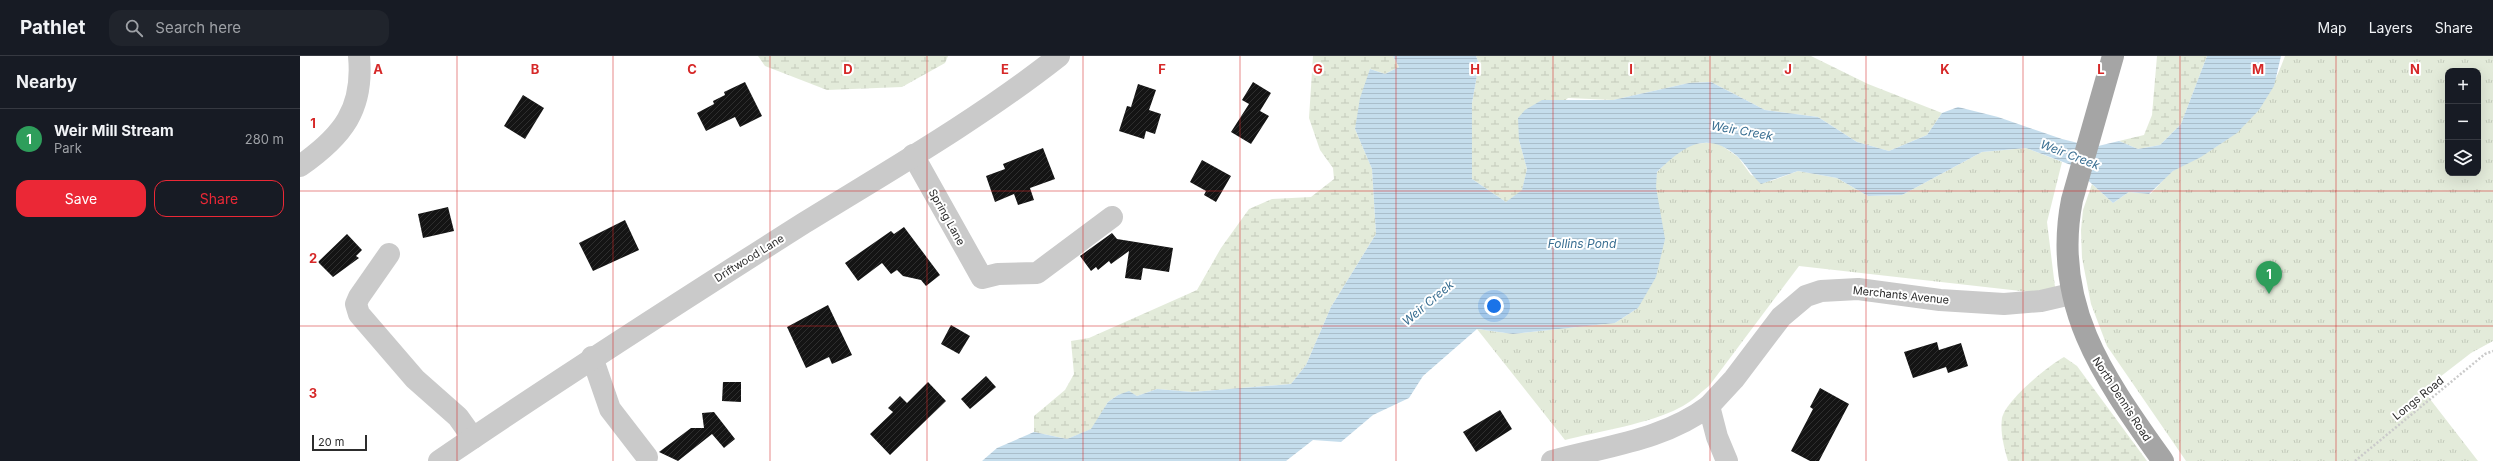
<!DOCTYPE html>
<html lang="en">
<head>
<meta charset="utf-8">
<style>
  :root { --surface:#171b24; --page:#20242c; --text:#f1f3f6; --muted:#9ea1a6; --line:#363941; --accent:#eb2836 }
  body { margin:0; font-family:Inter,sans-serif; background:var(--page); color:var(--text) }
  .controls { position:absolute; right:12px; top:12px; display:grid; overflow:hidden; border-radius:8px; box-shadow:0 4px 16px #0002 }
  .controls button { width:36px; height:36px; display:grid; place-items:center; padding:0; border:0; border-bottom:1px solid var(--line); background:var(--surface); color:var(--text); font:20px sans-serif }
  .scale { position:absolute; left:12px; bottom:10px; width:55px; box-sizing:border-box; padding-left:4px; border:2px solid #2d2d2d; border-top:0; font-size:11px; line-height:14px; white-space:nowrap; color:#2d2d2d; -webkit-text-stroke:3px #fff; paint-order:stroke }
  .you { position:absolute; left:1194px; top:250px; width:14px; height:14px; margin:-10px; border:3px solid #fff; border-radius:50%; background:#1a73e8; box-shadow:0 0 0 6px #1a73e833 }
  .badge { display:grid; place-items:center; width:26px; height:26px; border-radius:50%; background:var(--accent); color:#fff; font-size:13px; font-weight:700 }
  .pin { position:absolute; translate:-50% -33px; filter:drop-shadow(0 1px 2px #0008) }
  .pin::after { content:''; position:absolute; top:21px; width:14px; height:12px; background:inherit; clip-path:polygon(0 0,100% 0,50% 100%) }
  .list { margin:0; padding:0; list-style:none }
  h2 { display:flex; justify-content:space-between; align-items:center; height:52px; margin:0; padding:0 16px; font-size:17px }
  h2 small { font-size:13px; font-weight:400; color:var(--muted) }
  .list li { display:grid; grid-template-columns:26px 1fr auto; gap:12px; align-items:center; box-sizing:border-box; height:60px; padding:0 16px; border-top:1px solid var(--line) }
  .list b { display:block; font-size:15px; white-space:nowrap }
  .list p { margin:0; font-size:13px; white-space:nowrap; color:var(--muted) }
  .list em { font-size:13px; font-style:normal; color:var(--muted) }
  .actions { display:flex; gap:8px; padding:12px 16px }
  .actions a { flex:1; padding:9px 0; border:1px solid var(--accent); border-radius:12px; text-align:center; font-size:14px; color:var(--accent) }
  .actions .main { background:var(--accent); color:#fff }
  .icon { flex:none; width:22px; height:22px; fill:none; stroke:currentColor; stroke-width:2; stroke-linecap:round; stroke-linejoin:round }
  .map { position:relative; flex:none; width:2193px; height:405px; overflow:hidden }
  header { display:flex; align-items:center; gap:24px; box-sizing:border-box; height:56px; padding:0 20px; background:var(--surface); border-bottom:1px solid var(--line) }
  header strong { font-size:19px }
  nav { display:flex; gap:22px; margin-inline-start:auto; font-size:14px }
  .search { width:280px; height:36px; background:var(--page); display:flex; align-items:center; gap:10px; box-sizing:border-box; padding:0 14px; border-radius:12px; color:var(--muted); font-size:15px }
  main { display:flex }
  aside { flex:1; background:var(--surface) }
  .map>svg:first-child { display:block }
</style>
</head>
<body>
<header>
<strong>Pathlet</strong>
<div class="search"><svg class="icon" aria-label="search" viewBox="0 0 24 24"><circle cx="10" cy="10" r="6"/><path d="M15 15l6 6"/></svg>Search here</div>
<nav><a>Map</a><a>Layers</a><a>Share</a></nav>
</header>
<main>
<aside>
<h2>Nearby<small></small></h2>
<ul class="list">
<li><span class="badge" style="background:#2e9e5b">1</span><div><b>Weir Mill Stream</b><p>Park</p></div><em>280 m</em></li>
</ul>
<div class="actions"><a class="main">Save</a><a>Share</a></div>
</aside>
<div class="map">
<svg width="2193" height="405" viewBox="0 0 2193 405">
  <defs>
    <pattern id="wetland-marsh" width="20" height="14" patternUnits="userSpaceOnUse"><rect width="20" height="14" fill="#e3ebda"/><path d="M1 5h8M5 5V1M11 12h8M15 12V8" fill="none" stroke="#c3cabb"/></pattern>
    <pattern id="park-tufts" width="24" height="20" patternUnits="userSpaceOnUse"><rect width="24" height="20" fill="#e3ebda"/><path d="M3 7l-1-3M5 7V3M7 7l1-3M15 17l-1-3M17 17v-4M19 17l1-3" fill="none" stroke="#c3cabb"/></pattern>
    <pattern id="water-rules" width="6" height="5" patternUnits="userSpaceOnUse"><rect width="6" height="5" fill="#c5ddec"/><path d="M0 2.5h6" fill="none" stroke="#aabecb"/></pattern>
    <pattern id="building-hatch" width="6" height="6" patternUnits="userSpaceOnUse"><rect width="6" height="6" fill="#141414"/><path d="M-1 1l2-2M0 6l6-6M5 7l2-2" fill="none" stroke="#2e2e2e"/></pattern>
  </defs>
  <rect width="100%" height="100%" fill="#fff"/>
  <g fill="url(#wetland-marsh)">
    <path d="M 458,0 L 648,0 L 645,7 L 602,31 L 527,34 L 465,10 Z"/>
    <path d="M 1013,0 L 1093,0 L 1099,11 L 1085,18 L 1070,13 L 1055,73 L 1072,113 L 1076,178 L 1031,251 L 1006,309 L 991,328 L 892,336 L 857,333 L 837,340 L 829,336 L 818,339 L 808,346 L 792,373 L 767,383 L 734,376 L 734,360 L 765,334 L 774,318 L 771,285 L 789,282 L 897,234 L 921,192 L 949,153 L 972,143 L 1011,141 L 1034,123 L 1033,112 L 1020,94 L 1009,62 Z"/>
    <path d="M 1176,0 L 1511,0 L 1568,28 L 1642,57 L 1627,79 L 1589,95 L 1557,86 L 1518,61 L 1465,54 L 1411,26 L 1389,27 L 1313,44 L 1268,42 L 1219,84 L 1227,113 L 1222,135 L 1206,146 L 1172,123 L 1172,47 L 1179,8 Z"/>
    <path d="M 1857,0 L 1907,0 L 1881,68 L 1860,89 L 1838,93 L 1819,85 L 1844,79 L 1852,59 Z"/>
    <path d="M 1764,301 L 1777,310 L 1847,405 L 1708,405 C 1704,391 1700,377 1702,362 C 1706,344 1748,310 1764,301 Z"/>
  </g>
  <g fill="url(#park-tufts)" fill-rule="evenodd">
    <path d="M 1985,0 L 2193,0 L 2193,285 L 2171,297 L 2123,334 L 2178,405 L 1886,405 L 1807,290 L 1791,248 L 1782,202 L 1781,174 L 1783,154 L 1792,128 L 1813,147 L 1829,136 L 1850,138 C 1858,131 1865,121 1874,114 C 1882,109 1892,105 1901,100 C 1948,73 1966,51 1985,0 ZM 2148,15 L 2178,15 L 2178,117 L 2148,117 Z"/>
    <path d="M 1405,87 L 1418,87 L 1438,101 L 1451,119 L 1471,125 L 1498,115 L 1537,122 L 1568,140 L 1602,139 L 1682,96 L 1726,92 L 1762,106 L 1747,166 L 1756,239 L 1499,210 L 1409,330 C 1399,338 1390,347 1379,352 C 1352,367 1296,376 1265,384 L 1177,273 L 1213,278 L 1315,267 L 1338,252 L 1357,116 L 1375,98 L 1393,88 Z"/>
  </g>
  <path fill="url(#water-rules)" d="M 1093,0 L 1176,0 L 1179,8 L 1172,47 L 1172,123 L 1206,146 L 1222,134 L 1227,113 L 1219,84 L 1218,62 L 1225,54 L 1242,44 L 1313,44 L 1389,27 L 1411,26 L 1465,54 L 1518,61 L 1557,86 L 1589,95 L 1627,79 L 1642,57 L 1658,51 L 1698,61 L 1762,83 L 1794,91 L 1819,85 L 1838,93 L 1860,89 L 1881,68 L 1907,0 L 1981,0 L 1974,30 L 1959,54 L 1937,77 L 1901,101 L 1873,115 L 1849,138 L 1829,136 L 1813,147 L 1771,109 L 1726,92 L 1682,96 L 1602,139 L 1568,140 L 1537,122 L 1498,115 L 1461,128 C 1452,120 1446,108 1437,100 C 1405,73 1382,92 1357,116 L 1356,131 L 1365,183 L 1356,221 L 1338,252 L 1315,267 L 1213,278 L 1177,273 L 1123,320 L 1109,342 L 1073,359 L 1041,386 L 1013,384 L 986,405 L 682,405 L 697,392 L 734,376 L 767,383 L 791,373 L 808,346 L 818,339 L 829,335 L 837,340 L 857,333 L 892,336 L 991,328 L 1006,309 L 1031,251 L 1076,178 L 1072,113 L 1055,73 L 1060,42 L 1070,13 L 1085,18 L 1099,11 Z"/>
  <g fill="url(#building-hatch)">
    <path d="M 445,26 L 462,60 L 440,71 L 435,61 L 406,75 L 397,57 L 414,48 L 413,45 L 425,39 L 424,36 Z"/>
    <path d="M 953,26 L 971,37 L 960,55 L 969,60 L 951,88 L 931,76 L 949,48 L 942,44 Z"/>
    <path d="M 838,28 L 856,34 L 849,54 L 861,58 L 855,78 L 846,75 L 844,83 L 819,75 L 827,50 L 831,51 Z"/>
    <path d="M 223,39 L 244,52 L 225,83 L 204,70 Z"/>
    <path d="M 743,92 L 755,123 L 730,132 L 734,144 L 718,149 L 714,138 L 695,146 L 686,120 L 705,113 L 703,108 Z"/>
    <path d="M 902,104 L 931,120 L 916,146 L 904,139 L 906,135 L 890,126 Z"/>
    <path d="M 148,151 L 154,175 L 123,182 L 118,158 Z"/>
    <path d="M 325,164 L 339,194 L 293,215 L 279,187 Z"/>
    <path d="M 604,171 L 640,219 L 626,230 L 621,224 L 603,220 L 597,214 L 591,218 L 582,207 L 558,225 L 545,207 L 591,175 L 594,178 Z"/>
    <path d="M 812,177 L 817,183 L 873,192 L 869,216 L 843,212 L 841,224 L 825,222 L 829,195 L 811,208 L 809,205 L 798,214 L 796,211 L 791,215 L 780,200 Z"/>
    <path d="M 47,178 L 62,194 L 56,200 L 59,202 L 33,221 L 18,206 Z"/>
    <path d="M 528,249 L 552,299 L 532,308 L 529,301 L 506,312 L 487,271 Z"/>
    <path d="M 651,269 L 670,280 L 659,298 L 641,288 Z"/>
    <path d="M 1637,286 L 1639,294 L 1661,287 L 1668,310 L 1648,317 L 1646,311 L 1613,322 L 1604,296 Z"/>
    <path d="M 686,320 L 696,331 L 670,353 L 661,343 Z"/>
    <path d="M 423,326 L 441,326 L 441,346 L 422,345 Z"/>
    <path d="M 628,326 L 646,345 L 590,399 L 570,378 L 593,356 L 588,352 L 600,340 L 607,347 Z"/>
    <path d="M 1520,332 L 1549,348 L 1519,405 L 1510,405 L 1491,395 L 1513,353 L 1510,351 Z"/>
    <path d="M 1200,354 L 1212,373 L 1176,396 L 1163,376 Z"/>
    <path d="M 414,356 L 435,383 L 424,392 L 412,378 L 378,405 L 359,396 L 391,372 L 404,372 L 402,357 Z"/>
  </g>
  <g fill="none" stroke-linecap="round" stroke-linejoin="round">
    <path stroke="#cacaca" stroke-width="2.5" stroke-dasharray="2 2" stroke-linecap="butt" d="M 2055,405 L 2185,298 L 2193,295"/>
    <g stroke="#cacaca" stroke-width="22">
      <path d="M 613,99 L 682,222 L 698,218 L 737,217 L 812,161"/>
      <path d="M 0,110 C 43,80 64,53 59,0"/>
      <path d="M 89,198 L 59,241 L 56,248 L 59,258 L 115,323 L 158,361 L 173,382"/>
      <path d="M 292,301 L 310,353 L 347,401"/>
      <path d="M 1409,350 L 1434,323 L 1481,261 L 1506,240 L 1521,235 L 1558,233 L 1640,244 L 1704,248 L 1741,245 L 1771,238"/>
      <path d="M 139,405 C 259,323 381,245 504,167 C 590,114 679,63 759,0"/>
      <path d="M 1252,405 C 1306,390 1364,384 1409,350 L 1417,381 L 1427,405"/>
    </g>
    <path stroke="#a5a5a5" stroke-width="22" d="M 1813,0 L 1772,144 C 1751,250 1805,323 1863,405"/>
  </g>
  <path fill="none" stroke="#d62828" stroke-width="1" stroke-opacity="0.55" d="M 157,0 L 157,405M 313,0 L 313,405M 470,0 L 470,405M 627,0 L 627,405M 783,0 L 783,405M 940,0 L 940,405M 1096,0 L 1096,405M 1253,0 L 1253,405M 1410,0 L 1410,405M 1566,0 L 1566,405M 1723,0 L 1723,405M 1880,0 L 1880,405M 2036,0 L 2036,405M 0,135 L 2193,135M 0,270 L 2193,270"/>
  <g text-anchor="middle" stroke-width="4" stroke-linejoin="round" paint-order="stroke">
    <g font-size="11" fill="#2d2d2d" stroke="#fff">
      <text transform="translate(647 161) rotate(61)" y="4">Spring Lane</text>
      <text transform="translate(449 202) rotate(-32)" y="4">Driftwood Lane</text>
      <text transform="translate(1601 239) rotate(6)" y="4">Merchants Avenue</text>
      <text transform="translate(2118 342) rotate(-39)" y="4">Longs Road</text>
      <text transform="translate(1822 343) rotate(57)" y="4">North Dennis Road</text>
    </g>
    <g font-size="12" font-style="italic" fill="#396e91" stroke="#fff">
      <text transform="translate(1442 75) rotate(10)" y="4">Weir Creek</text>
      <text transform="translate(1770 99) rotate(21)" y="4">Weir Creek</text>
      <text x="1282" y="192">Follins Pond</text>
      <text transform="translate(1128 247) rotate(-40)" y="4">Weir Creek</text>
    </g>
  </g>
  <g font-size="13" text-anchor="middle" font-weight="bold" fill="#d62828" stroke="#fff" stroke-width="4" stroke-linejoin="round" paint-order="stroke">
    <text x="78" y="18">A</text>
    <text x="235" y="18">B</text>
    <text x="392" y="18">C</text>
    <text x="548" y="18">D</text>
    <text x="705" y="18">E</text>
    <text x="862" y="18">F</text>
    <text x="1018" y="18">G</text>
    <text x="1175" y="18">H</text>
    <text x="1331" y="18">I</text>
    <text x="1488" y="18">J</text>
    <text x="1645" y="18">K</text>
    <text x="1801" y="18">L</text>
    <text x="1958" y="18">M</text>
    <text x="2115" y="18">N</text>
    <text x="13" y="72">1</text>
    <text x="13" y="207">2</text>
    <text x="13" y="342">3</text>
  </g>
</svg>
<div class="controls">
<button>+</button>
<button>−</button>
<button><svg class="icon" aria-label="layers" viewBox="0 0 24 24"><path d="M12 4l9 5-9 5-9-5zM3 14l9 5 9-5"/></svg></button>
</div>
<div class="scale">20 m</div>
<div class="you"></div>
<div class="pin badge" style="left:1969px;top:238px;background:#2e9e5b">1</div>
</div>
</main>
</body>
</html>
